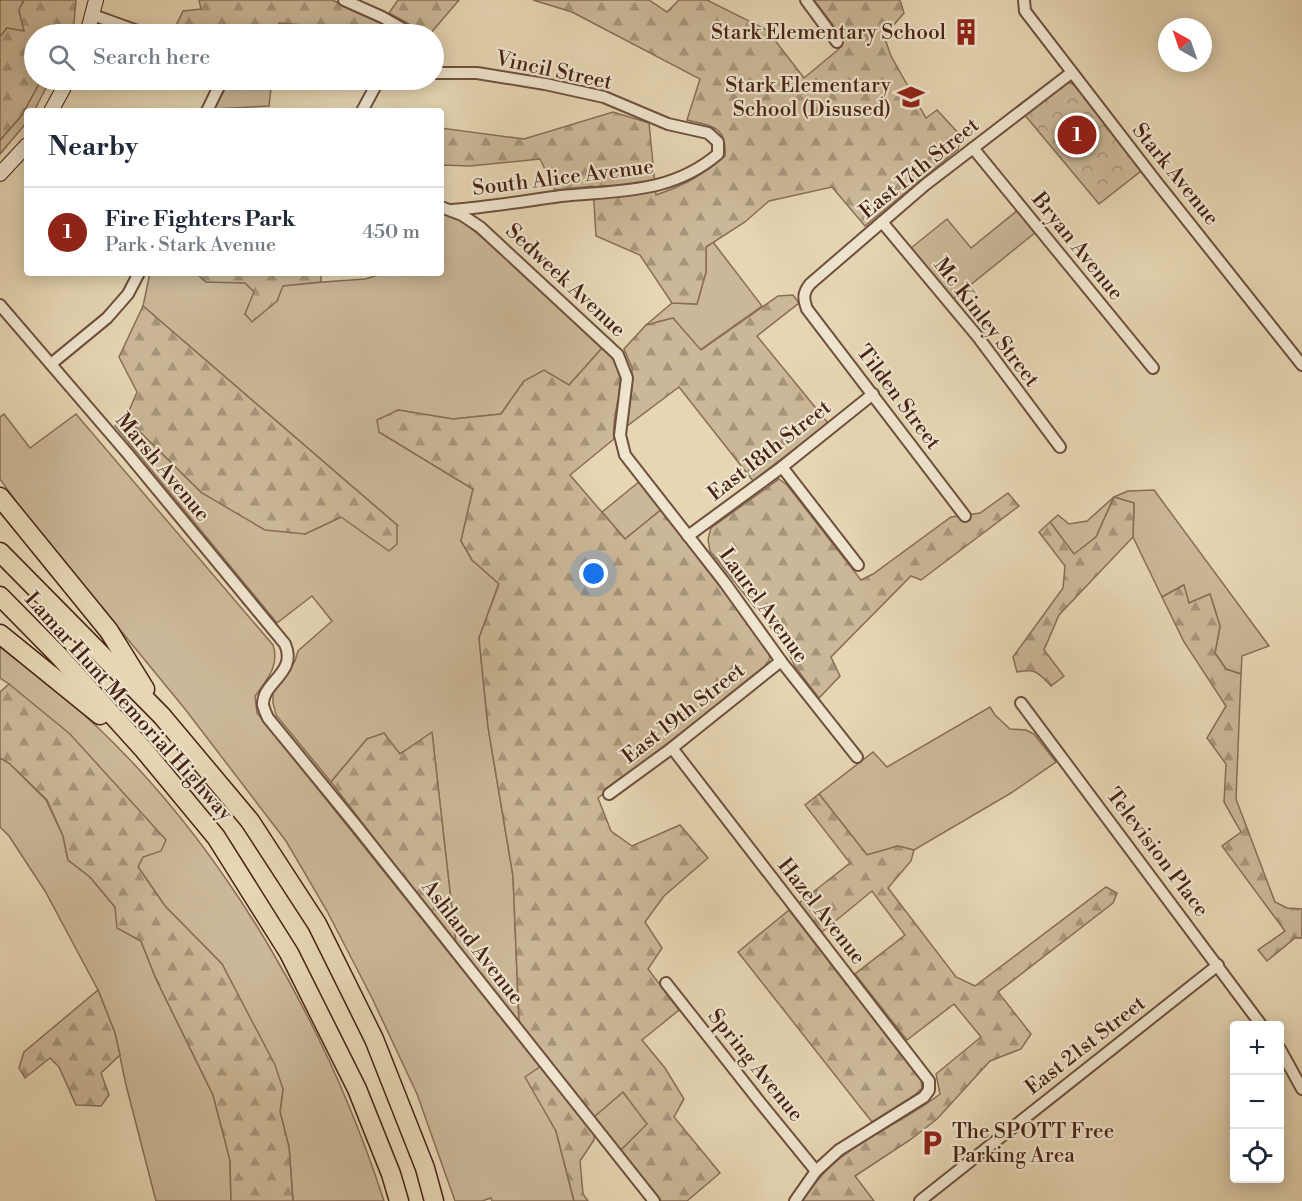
<!DOCTYPE html>
<html lang="en">
<head>
<meta charset="utf-8">
<style>
  :root { --surface:#fff; --page:#f6f6f7; --text:#1f2937; --muted:#747a83; --line:#e0e1e3; --accent:#8f2418 }
  body { margin:0; font-family:"Libre Bodoni",serif; background:var(--page); color:var(--text) }
  .controls { position:absolute; right:18px; bottom:18px; display:grid; overflow:hidden; border-radius:6px; box-shadow:0 3px 15px #0003 }
  .controls button { width:54px; height:54px; display:grid; place-items:center; padding:0; border:0; border-bottom:2px solid var(--line); background:var(--surface); color:var(--text); font:30px sans-serif }
  .compass { position:absolute; left:1158px; top:18px; width:54px; height:54px; border-radius:50%; background:var(--surface); box-shadow:0 3px 15px #0003; rotate:320deg }
  .you { position:absolute; left:594px; top:574px; width:21px; height:21px; margin:-15px; border:4px solid #fff; border-radius:50%; background:#1a73e8; box-shadow:0 0 0 9px #1a73e833 }
  .badge { display:grid; place-items:center; width:39px; height:39px; border-radius:50%; background:var(--accent); color:#fff; font-size:20px; font-weight:700 }
  .pin { position:absolute; translate:-50% -50%; border:3px solid #fff; box-shadow:0 2px 6px #0006 }
  .list { margin:0; padding:0; list-style:none }
  h2 { display:flex; justify-content:space-between; align-items:center; height:78px; margin:0; padding:0 24px; font-size:26px }
  h2 small { font-size:20px; font-weight:400; color:var(--muted) }
  .list li { display:grid; grid-template-columns:39px 1fr auto; gap:18px; align-items:center; box-sizing:border-box; height:90px; padding:0 24px; border-top:2px solid var(--line) }
  .list b { display:block; font-size:22px; white-space:nowrap }
  .list p { margin:0; font-size:20px; white-space:nowrap; color:var(--muted) }
  .list em { font-size:20px; font-style:normal; color:var(--muted) }
  .icon { flex:none; width:33px; height:33px; fill:none; stroke:currentColor; stroke-width:2; stroke-linecap:round; stroke-linejoin:round }
  .map { position:relative; flex:none; width:1302px; height:1201px; overflow:hidden }
  .search { position:absolute; background:var(--surface); box-shadow:0 3px 15px #0003; left:24px; top:24px; width:420px; height:66px; display:flex; align-items:center; gap:15px; box-sizing:border-box; padding:0 21px; border-radius:33px; color:var(--muted); font-size:22px }
  .panel { position:absolute; background:var(--surface); box-shadow:0 3px 15px #0003; left:24px; top:108px; width:420px; height:168px; border-radius:6px }
  .map>svg:first-child { display:block }
</style>
</head>
<body>
<div class="map">
<svg width="1302" height="1201" viewBox="0 0 1302 1201">
  <defs>
    <pattern id="forest-firs" width="22" height="20" patternUnits="userSpaceOnUse" patternTransform="scale(1.5)"><rect width="22" height="20" fill="#cbb898"/><path d="M5 1l3.5 6h-7zM16 11l3.5 6h-7z" fill="#a7957b"/></pattern>
    <pattern id="park-crowns" width="20" height="18" patternUnits="userSpaceOnUse" patternTransform="scale(1.5)"><rect width="20" height="18" fill="#cbb898"/><path d="M2 6a3 3 0 1 1 6 0M12 15a3 3 0 1 1 6 0" fill="none" stroke="#a7957b"/></pattern>
  </defs>
  <rect width="100%" height="100%" fill="#e6d6b3"/>
  <filter id="stains"><feTurbulence type="fractalNoise" baseFrequency=".00333" numOctaves="4"/><feColorMatrix values="0 0 0 0 .2 0 0 0 0 .09 0 0 0 0 .02 0 0 0 .5 -.17"/></filter>
  <radialGradient id="worn" r=".72"><stop offset=".6" stop-color="#630" stop-opacity="0"/><stop offset="1" stop-color="#630" stop-opacity=".3"/></radialGradient>
  <g fill="#cbb898" stroke="#886e56" stroke-width="1.5">
    <path d="M 0,0 L 24,0 L 19,10 L 24,31 L 7,28 L 0,37 Z"/>
    <path d="M 41,80 L 50,80 L 34,111 L 27,111 L 27,122 L 0,154 L 0,140 L 22,115 Z"/>
    <path d="M 230,80 L 272,80 L 269,106 L 214,109 Z"/>
    <path d="M 1018,210 L 1036,232 L 953,299 L 911,248 L 947,219 L 971,248 Z"/>
    <path d="M 441,212 L 462,221 L 490,244 L 603,347 L 569,385 L 524,381 L 501,414 L 453,419 L 398,410 L 379,432 L 473,489 L 461,541 L 472,560 L 499,583 L 479,638 L 488,727 L 513,876 L 519,1022 L 456,945 L 432,733 L 400,754 L 367,739 L 331,782 L 276,715 L 273,703 L 273,693 L 295,661 L 298,651 L 332,621 L 312,596 L 277,623 L 115,426 L 126,418 L 202,493 L 305,534 L 341,517 L 397,525 L 143,306 L 150,273 L 196,273 L 206,282 L 245,282 L 255,292 L 245,314 L 277,301 L 282,285 L 365,279 L 385,273 L 441,273 Z"/>
    <path d="M 713,242 L 762,306 L 700,350 L 673,318 L 646,325 L 672,303 L 697,304 L 706,272 L 706,247 Z"/>
    <path d="M 4,414 L 30,448 L 76,414 L 273,645 C 280,665 267,680 255,696 L 257,713 L 541,1068 L 526,1077 L 556,1131 L 574,1201 L 492,1201 L 491,1198 L 482,1201 L 455,1201 L 417,1094 L 372,998 L 327,911 L 286,841 L 185,709 L 21,509 L 0,479 L 0,417 Z"/>
    <path d="M 640,481 L 662,509 L 625,539 L 602,512 Z"/>
    <path d="M 1154,490 L 1269,646 L 1242,656 L 1241,674 L 1226,669 L 1215,653 L 1220,626 L 1210,594 L 1189,603 L 1183,585 L 1162,597 L 1133,537 L 1134,503 L 1114,497 L 1096,537 L 1074,555 L 1050,522 L 1058,515 L 1069,524 L 1087,521 L 1114,497 L 1128,491 Z"/>
    <path d="M 0,647 C 31,670 63,695 91,721 C 227,848 327,1026 384,1201 L 293,1201 L 289,1147 L 280,1112 L 283,1089 L 222,964 L 165,906 L 138,867 L 143,857 L 161,850 L 9,684 L 0,678 Z"/>
    <path d="M 990,707 L 995,715 L 1010,729 L 1026,730 L 1034,734 L 1056,762 L 1011,793 L 914,850 L 898,846 L 867,855 L 819,794 L 873,752 L 887,767 Z"/>
    <path d="M 0,758 L 9,763 L 46,800 L 63,836 L 68,860 L 90,877 L 115,907 L 118,928 L 141,941 L 156,979 L 213,1095 L 230,1160 L 231,1201 L 156,1201 L 126,1085 L 115,1033 L 98,990 L 45,891 L 9,836 L 0,827 Z"/>
    <path d="M 623,1092 L 648,1124 L 620,1151 L 595,1120 L 595,1116 Z"/>
  </g>
  <g fill="url(#forest-firs)" stroke="#886e56" stroke-width="1.5">
    <path d="M 24,0 L 76,0 L 74,23 L 64,34 L 34,34 L 34,80 L 41,80 L 22,115 L 0,140 L 0,37 L 7,28 L 24,31 L 19,10 Z"/>
    <path d="M 199,0 L 332,0 L 385,23 L 381,31 L 279,23 L 277,34 L 172,34 L 183,11 L 201,9 Z"/>
    <path d="M 398,0 L 459,0 L 430,34 L 420,34 L 411,25 L 389,13 Z"/>
    <path d="M 533,0 L 649,0 L 667,12 L 679,0 L 707,0 L 767,30 L 804,78 L 839,49 L 839,33 L 814,0 L 900,0 L 904,13 L 884,36 L 891,56 L 926,118 L 937,110 L 961,136 L 958,149 L 865,226 L 832,187 L 769,201 L 745,222 L 706,247 L 706,272 L 697,304 L 672,303 L 640,255 L 596,236 L 593,186 L 555,190 L 540,159 L 470,166 L 441,165 L 441,128 L 524,139 L 613,112 L 649,123 L 656,195 C 684,185 702,176 725,156 C 727,126 712,126 687,120 L 700,79 L 572,12 Z"/>
    <path d="M 196,273 L 321,273 L 321,282 L 283,286 L 277,301 L 252,322 L 245,314 L 254,292 L 245,283 L 206,282 Z"/>
    <path d="M 793,295 L 799,303 L 757,336 L 828,423 L 753,481 L 679,387 L 627,426 L 632,388 L 632,368 L 624,349 L 646,325 L 673,318 L 701,350 L 778,296 Z"/>
    <path d="M 143,306 L 397,525 L 397,544 L 389,551 L 341,517 L 305,534 L 265,530 L 202,493 L 126,418 L 137,392 L 119,357 Z"/>
    <path d="M 603,347 C 610,355 619,364 620,376 C 622,396 611,416 614,439 L 570,475 L 625,539 L 662,509 L 767,649 L 770,658 L 765,667 L 598,798 L 611,831 L 632,846 L 680,825 L 708,858 L 664,896 L 645,922 L 662,948 L 648,969 L 679,1010 L 642,1040 L 665,1068 L 684,1099 L 674,1117 L 720,1173 L 687,1201 L 661,1201 L 620,1151 L 647,1124 L 623,1092 L 595,1116 L 594,1140 L 580,1161 L 583,1194 L 588,1201 L 574,1201 L 556,1131 L 525,1077 L 550,1060 L 519,1022 L 513,876 L 488,727 L 479,638 L 499,584 L 472,560 L 461,541 L 473,489 L 379,432 L 377,420 L 398,410 L 453,419 L 501,414 L 524,381 L 544,370 L 569,385 Z"/>
    <path d="M 779,479 L 787,485 L 861,580 L 873,574 L 951,517 L 980,513 L 1008,493 L 1019,506 L 921,580 L 911,576 L 831,657 L 840,676 L 819,698 L 796,668 L 784,644 L 710,551 L 708,539 L 711,528 Z"/>
    <path d="M 1114,497 L 1134,503 L 1133,537 L 1059,615 L 1044,650 L 1064,676 L 1051,686 C 1039,673 1036,668 1017,672 L 1013,657 L 1063,588 L 1065,566 L 1039,532 L 1050,522 L 1074,554 L 1096,537 Z"/>
    <path d="M 1184,585 L 1189,603 L 1210,594 L 1220,626 L 1215,653 L 1226,669 L 1241,674 L 1236,799 L 1275,902 L 1287,908 L 1302,909 L 1302,938 L 1295,938 L 1267,961 L 1258,950 L 1285,931 L 1222,846 L 1241,832 L 1224,802 L 1226,764 L 1207,738 L 1226,706 L 1184,642 L 1162,597 Z"/>
    <path d="M 9,684 L 70,734 L 166,840 L 161,851 L 143,857 L 138,867 L 165,906 L 222,964 L 275,1065 L 283,1089 L 280,1112 L 289,1147 L 293,1201 L 231,1201 L 230,1160 L 213,1095 L 156,979 L 141,941 L 117,928 L 115,907 L 90,877 L 68,860 L 63,836 L 47,800 L 9,763 L 0,758 L 0,692 Z"/>
    <path d="M 432,732 L 456,945 L 331,782 L 367,739 L 384,733 L 400,754 Z"/>
    <path d="M 819,794 L 867,855 L 898,846 L 914,850 L 911,861 L 888,888 L 956,977 L 975,986 L 1106,887 L 1117,893 L 1113,903 L 998,992 L 1031,1034 L 1021,1049 L 990,1061 L 937,1119 L 910,1140 L 855,1176 L 874,1201 L 802,1201 C 813,1186 824,1171 839,1159 C 870,1134 908,1119 940,1094 L 936,1074 L 981,1037 L 954,1004 L 907,1040 L 855,974 L 905,935 L 872,891 L 822,932 L 799,903 L 850,863 L 805,805 Z"/>
    <path d="M 789,910 L 921,1080 L 922,1088 L 915,1095 L 872,1122 L 738,952 Z"/>
    <path d="M 98,990 L 115,1033 L 120,1055 L 101,1073 L 109,1095 L 101,1106 L 76,1105 L 59,1067 L 50,1058 L 25,1078 L 19,1068 L 24,1052 Z"/>
  </g>
  <path fill="url(#park-crowns)" stroke="#886e56" stroke-width="1.5" d="M 1065,83 L 1071,83 L 1076,87 L 1141,171 L 1099,204 L 1024,114 Z"/>
  <g fill="none" stroke-linecap="round" stroke-linejoin="round">
    <defs>
      <g id="minor">
        <path d="M 344,0 L 382,17 L 412,34"/>
        <path d="M 806,0 L 837,42"/>
        <path d="M 1024,0 L 1025,11 L 1155,180 L 1302,365"/>
        <path d="M 93,15 L 146,34"/>
        <path d="M 434,73 L 477,73 L 545,84 L 604,97 L 668,124 L 708,133 L 718,142 L 718,154 C 671,194 619,190 561,196 C 525,201 489,207 452,210"/>
        <path d="M 207,111 L 222,80"/>
        <path d="M 362,111 L 375,87 L 376,80"/>
        <path d="M 973,148 L 1153,368"/>
        <path d="M 441,207 L 462,215 L 480,227 L 618,355 L 627,378 L 620,435 L 625,455 L 725,583 L 781,661 L 857,757"/>
        <path d="M 882,222 L 978,337 L 1060,447"/>
        <path d="M 0,305 L 128,454 L 285,644 C 298,673 262,682 263,705 C 264,709 266,714 268,718 L 354,823 L 654,1201"/>
        <path d="M 51,364 L 107,318 L 128,294 L 139,273"/>
        <path d="M 782,467 L 858,565"/>
        <path d="M 965,516 L 807,309 C 803,298 803,293 810,284 L 925,185 L 1071,73"/>
        <path d="M 688,536 L 782,467 L 873,394"/>
        <path d="M 1021,703 L 1262,1026"/>
        <path d="M 672,748 L 929,1081 L 929,1090 L 924,1097 L 839,1150 L 816,1171 L 795,1201"/>
        <path d="M 609,794 L 672,748 L 781,661"/>
        <path d="M 666,983 L 759,1101 L 816,1171"/>
        <path d="M 1280,1049 L 1302,1089"/>
        <path d="M 920,1201 L 1218,965"/>
      </g>
      <g id="secondary">
        <path d="M 87,34 L 96,0"/>
        <path d="M 51,111 L 68,80"/>
        <path d="M 0,174 L 27,145"/>
      </g>
      <g id="motorway">
        <path d="M 0,497 L 109,631 L 145,689"/>
        <path d="M 0,552 L 162,716 L 250,821 L 317,924 L 374,1039 L 425,1168 L 434,1201"/>
        <path d="M 0,596 L 59,656 L 144,750 L 216,837 L 289,953 L 357,1089 L 391,1174 L 399,1201"/>
        <path d="M 0,634 L 100,715"/>
      </g>
    </defs>
    <use href="#minor" stroke="#6e503c" stroke-width="14"/>
    <use href="#secondary" stroke="#462315" stroke-width="16"/>
    <use href="#motorway" stroke="#462315" stroke-width="21"/>
    <use href="#minor" stroke="#efe4ce" stroke-width="10"/>
    <use href="#secondary" stroke="#efe4ce" stroke-width="14"/>
    <use href="#motorway" stroke="#e6d6b3" stroke-width="18"/>
  </g>
  <defs>
    <symbol id="building-bare" viewBox="-9 -9 18 18"><path d="M-4-6H4V6H1V3H-1V6H-4ZM-2.5-4.3h1.7v1.8h-1.7ZM.8-4.3h1.7v1.8H.8ZM-2.5-1h1.7V.8h-1.7ZM.8-1h1.7V.8H.8Z" fill="#8f2418" stroke="#efe4ce" stroke-width="2.5" paint-order="stroke"/></symbol>
    <symbol id="school-bare" viewBox="-9 -9 18 18"><path d="M0-5L7-2L0 1L-7-2ZM-4 1L0 2.5L4 1V4Q0 6-4 4Z" fill="#8f2418" stroke="#efe4ce" stroke-width="2.5" paint-order="stroke"/></symbol>
    <symbol id="parking-bare" viewBox="-9 -9 18 18"><path d="M-3.5-5.5H1a3.5 3.5 0 0 1 0 7H-1V5.5H-3.5ZM-1-3.4V-.6H.8a1.4 1.4 0 0 0 0-2.8Z" fill="#8f2418" stroke="#efe4ce" stroke-width="2.5" paint-order="stroke"/></symbol>
  </defs>
  <g fill-rule="evenodd">
    <use href="#building-bare" x="947" y="13" width="38" height="38"/>
    <use href="#school-bare" x="892" y="78" width="38" height="38"/>
    <use href="#parking-bare" x="913" y="1124" width="38" height="38"/>
  </g>
  <g text-anchor="middle" stroke-width="4.5" stroke-linejoin="round" paint-order="stroke">
    <g font-size="21" fill="#462315" stroke="#efe4ce" text-anchor="end">
      <text x="946" y="39">Stark Elementary School</text>
      <text x="891" y="92">Stark Elementary<tspan x="891" dy="24">School (Disused)</tspan></text>
      <text x="952" y="1138" text-anchor="start">The SPOTT Free<tspan x="952" dy="24">Parking Area</tspan></text>
    </g>
    <g font-size="21" fill="#462315" stroke="#efe4ce">
      <text transform="translate(554 70) rotate(12)" y="7">Vincil Street</text>
      <text transform="translate(919 168) rotate(-39)" y="7">East 17th Street</text>
      <text transform="translate(1176 174) rotate(51)" y="7">Stark Avenue</text>
      <text transform="translate(563 177) rotate(-7)" y="7">South Alice Avenue</text>
      <text transform="translate(1078 246) rotate(51)" y="7">Bryan Avenue</text>
      <text transform="translate(566 280) rotate(43)" y="7">Sedweek Avenue</text>
      <text transform="translate(987 322) rotate(52)" y="7">Mc Kinley Street</text>
      <text transform="translate(899 397) rotate(53)" y="7">Tilden Street</text>
      <text transform="translate(769 450) rotate(-38)" y="7">East 18th Street</text>
      <text transform="translate(163 467) rotate(50)" y="7">Marsh Avenue</text>
      <text transform="translate(764 605) rotate(54)" y="7">Laurel Avenue</text>
      <text transform="translate(129 706) rotate(48)" y="7">Lamar Hunt Memorial Highway</text>
      <text transform="translate(683 713) rotate(-38)" y="7">East 19th Street</text>
      <text transform="translate(1158 852) rotate(53)" y="7">Television Place</text>
      <text transform="translate(822 911) rotate(52)" y="7">Hazel Avenue</text>
      <text transform="translate(473 942) rotate(52)" y="7">Ashland Avenue</text>
      <text transform="translate(1085 1045) rotate(-38)" y="7">East 21st Street</text>
      <text transform="translate(756 1065) rotate(51)" y="7">Spring Avenue</text>
    </g>
  </g>
  <rect width="100%" height="100%" filter="url(#stains)"/>
  <rect width="100%" height="100%" fill="url(#worn)"/>
</svg>
<div class="controls">
<button>+</button>
<button>−</button>
<button><svg class="icon" aria-label="locate" viewBox="0 0 24 24"><circle cx="12" cy="12" r="6"/><path d="M12 2v4M12 18v4M2 12h4M18 12h4"/></svg></button>
</div>
<svg class="compass" viewBox="-18 -18 36 36"><path d="M0-13l5 13h-10z" fill="#e53935"/><path d="M0 13l5-13h-10z" fill="#747a83"/></svg>
<div class="you"></div>
<div class="pin badge" style="left:1077px;top:135px">1</div>
<div class="search"><svg class="icon" aria-label="search" viewBox="0 0 24 24"><circle cx="10" cy="10" r="6"/><path d="M15 15l6 6"/></svg>Search here</div>
<section class="panel">
<h2>Nearby<small></small></h2>
<ul class="list">
<li><span class="badge">1</span><div><b>Fire Fighters Park</b><p>Park · Stark Avenue</p></div><em>450 m</em></li>
</ul>
</section>
</div>
</body>
</html>
